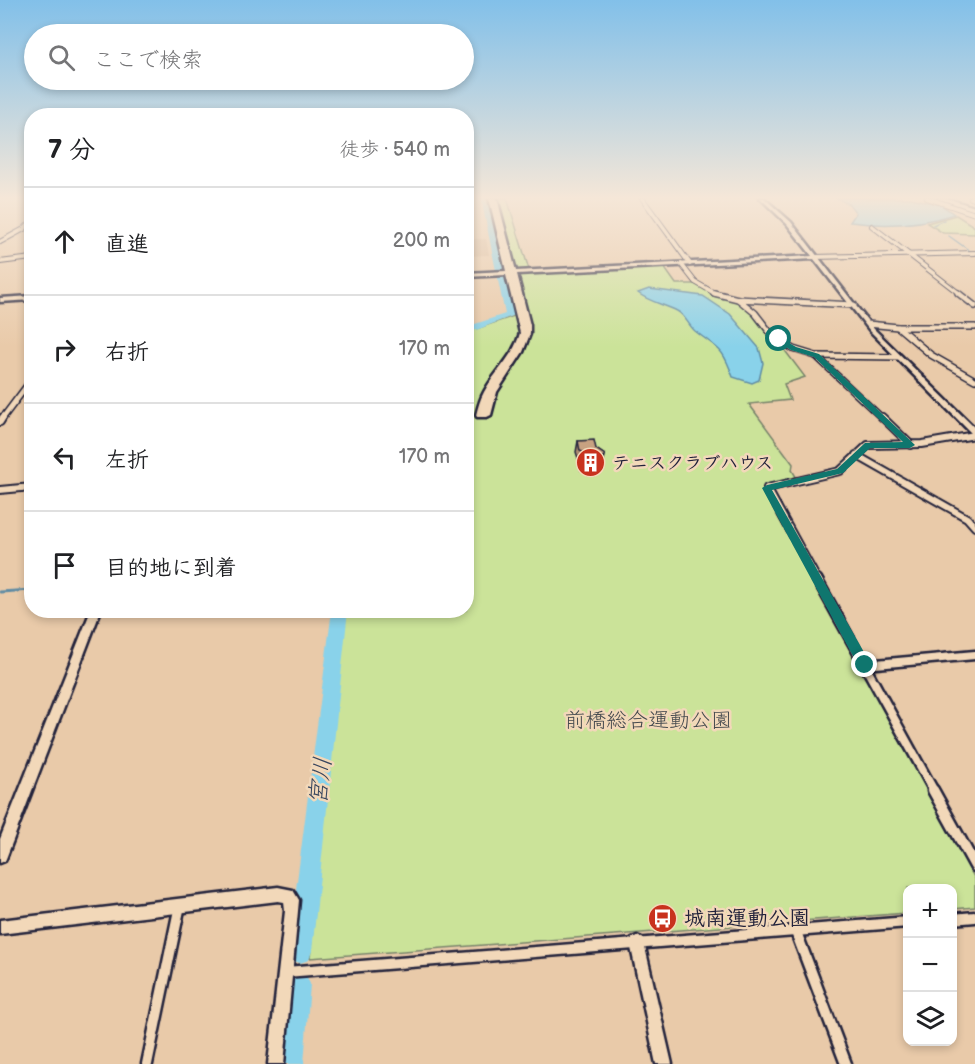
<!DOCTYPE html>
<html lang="ja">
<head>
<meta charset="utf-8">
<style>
  :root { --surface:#fff; --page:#f6f6f6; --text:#202124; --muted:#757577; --line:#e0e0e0 }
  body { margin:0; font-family:"Balsamiq Sans","Klee One",sans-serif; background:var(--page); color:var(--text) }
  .controls { position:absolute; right:18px; bottom:18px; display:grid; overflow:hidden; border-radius:12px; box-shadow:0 3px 9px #0003 }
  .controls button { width:54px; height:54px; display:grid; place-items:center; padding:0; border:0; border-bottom:2px solid var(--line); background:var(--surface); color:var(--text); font:30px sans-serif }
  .stop { position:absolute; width:18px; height:18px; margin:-14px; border:4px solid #0f766e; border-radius:50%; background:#fff }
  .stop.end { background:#0f766e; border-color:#fff; box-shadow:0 2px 6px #0008 }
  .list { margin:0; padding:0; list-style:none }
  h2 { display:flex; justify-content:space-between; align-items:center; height:78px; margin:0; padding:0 24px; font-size:26px }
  h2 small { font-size:20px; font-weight:400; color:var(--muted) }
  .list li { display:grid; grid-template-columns:39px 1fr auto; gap:18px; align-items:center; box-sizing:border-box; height:108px; padding:0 24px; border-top:2px solid var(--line) }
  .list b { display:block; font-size:22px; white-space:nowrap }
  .list em { font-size:20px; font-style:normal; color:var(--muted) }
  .icon { flex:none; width:33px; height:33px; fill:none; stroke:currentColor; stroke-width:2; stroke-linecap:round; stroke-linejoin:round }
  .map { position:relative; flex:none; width:975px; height:1064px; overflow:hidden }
  .search { position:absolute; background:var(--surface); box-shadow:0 3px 9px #0003; left:24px; top:24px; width:450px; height:66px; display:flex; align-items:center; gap:15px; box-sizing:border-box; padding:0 21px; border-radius:33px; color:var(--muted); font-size:22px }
  .panel { position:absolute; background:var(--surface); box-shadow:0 3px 9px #0003; left:24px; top:108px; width:450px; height:510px; border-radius:24px }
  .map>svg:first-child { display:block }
</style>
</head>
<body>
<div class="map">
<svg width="975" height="1064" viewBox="0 0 975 1064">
  <rect width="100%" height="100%" fill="#e9caa9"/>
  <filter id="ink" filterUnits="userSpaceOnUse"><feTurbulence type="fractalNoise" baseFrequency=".0167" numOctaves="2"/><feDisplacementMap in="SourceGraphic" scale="12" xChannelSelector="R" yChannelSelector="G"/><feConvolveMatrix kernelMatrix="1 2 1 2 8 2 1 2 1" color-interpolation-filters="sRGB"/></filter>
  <g filter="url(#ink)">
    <path fill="#dbbb9b" d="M 467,239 L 486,239 L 489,255 L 467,256 Z"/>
    <g fill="#cbe399" stroke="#76826a" stroke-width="1.5">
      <path d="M 487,198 L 507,198 L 530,273 L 664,267 L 676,284 L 695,284 L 735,300 L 753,313 L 790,348 L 783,348 L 805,377 L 784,384 L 790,400 L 749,404 L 793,464 L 792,470 L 798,480 L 765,487 L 764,491 L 975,879 L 975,907 L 953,909 L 952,888 L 908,888 L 907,913 L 310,958 L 346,611 L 466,610 L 467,332 L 514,316 Z"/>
      <path d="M 956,215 L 975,227 L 975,234 L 943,233 L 927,223 Z"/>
    </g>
    <g fill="#89d2ea" stroke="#608ca4" stroke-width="1.5">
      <path d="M 836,198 L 911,198 L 941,205 L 954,214 C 920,225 887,227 850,222 L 856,213 L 849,204 Z"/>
      <path d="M 649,289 L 703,296 L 730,314 L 759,348 L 763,363 L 759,380 L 752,383 L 733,377 C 722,346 719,350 695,331 C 688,325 685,315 677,311 C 664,304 649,302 638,293 Z"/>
    </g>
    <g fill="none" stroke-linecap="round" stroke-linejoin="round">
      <g stroke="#608ca4" stroke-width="1.5">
        <path d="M 933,225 L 944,220"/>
        <path d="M 949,236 L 970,251"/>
      </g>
      <path stroke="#608ca4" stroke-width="3" d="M 0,592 L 32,590"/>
      <g fill="#89d2ea" fill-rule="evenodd">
        <path d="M 481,198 L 489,198 L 515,315 L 466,334 L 466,327 L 505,314 Z"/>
        <path d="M 332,610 L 348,610 L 312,951 L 309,960 L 300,963 L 291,960 L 288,951 Z"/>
        <path d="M 297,971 L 306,975 L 310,984 L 304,1064 L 276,1064 L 284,984 L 288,975 Z"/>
      </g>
      <defs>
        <g id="street-far4">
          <path d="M 642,198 L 690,264"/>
          <path d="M 927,198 L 975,214"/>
          <path d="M 971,198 L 975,199"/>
          <path d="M 872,226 L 960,294"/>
          <path d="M 0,242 L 24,229 L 32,221"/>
          <path d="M 815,257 L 975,253"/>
          <path d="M 0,262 L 32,258"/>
          <path d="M 681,264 L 695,282 L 716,294"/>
        </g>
        <g id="street-far3">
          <path d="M 714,293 L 738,299 L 854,305"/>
          <path d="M 958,293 L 975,306"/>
          <path d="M 738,299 L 755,313 L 772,335 L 793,349 L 816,356 L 883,419"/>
          <path d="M 868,324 L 898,327 L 931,355 L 975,380"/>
          <path d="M 898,327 L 975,327"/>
          <path d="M 816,356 L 898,357"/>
          <path d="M 2,419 L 32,379"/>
        </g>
        <g id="street-far2">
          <path d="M 882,417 L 911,445"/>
          <path d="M 0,422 L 3,417"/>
          <path d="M 856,455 L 967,518 L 975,527"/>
          <path d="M 0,490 L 32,487"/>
          <path d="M 818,581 L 767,488 L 840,471 L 868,445 L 922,444 L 975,435"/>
        </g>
        <g id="street-far1">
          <path d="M 817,579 L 934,791"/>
          <path d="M 865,665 L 975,655"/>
        </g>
        <g id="street">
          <path d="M 933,790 L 975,866"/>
          <path d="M 952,919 L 975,917"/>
          <path d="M 796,932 L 846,1064"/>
          <path d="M 286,972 L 908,922"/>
          <path d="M 147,1064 L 180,905"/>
        </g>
        <g id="secondary">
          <path d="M 489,198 L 497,198 L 516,271 L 812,256 L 787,224 L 760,198 L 764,198 L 791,222 L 874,329 L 975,428 L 975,434 L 972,434 L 870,331 L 814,259 L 517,274 L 530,325 L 530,334 L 523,352 L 497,392 L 491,415 L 487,417 L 477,417 L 476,415 C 478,407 480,399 484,392 C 495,371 514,356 520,333 L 506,275 L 466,277 L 466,273 L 506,271 Z"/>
          <path d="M 32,296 L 32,300 L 0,302 L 0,298 Z"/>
          <path d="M 91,610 L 101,610 L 7,856 L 5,861 L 0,863 L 0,839 Z"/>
          <path d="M 278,887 L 293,890 L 299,900 L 284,1064 L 268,1064 L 285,911 L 284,902 L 278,901 L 0,934 L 0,920 Z"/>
          <path d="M 637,936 L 642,938 L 644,943 L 672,1064 L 656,1064 L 630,943 L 632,938 Z"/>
        </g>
        <path id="highway" d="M 937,198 L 946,198 L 975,207 L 975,211 Z"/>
      </defs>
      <use href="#street-far4" stroke="#22223b" stroke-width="6"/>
      <use href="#street-far3" stroke="#22223b" stroke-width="8"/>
      <use href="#street-far2" stroke="#22223b" stroke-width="10"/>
      <use href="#street-far1" stroke="#22223b" stroke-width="13"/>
      <use href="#street" stroke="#22223b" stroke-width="15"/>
      <use href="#secondary" stroke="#22223b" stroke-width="5"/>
      <use href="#highway" stroke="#22223b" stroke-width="4"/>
      <use href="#street-far4" stroke="#f2d8b9" stroke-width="4"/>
      <use href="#street-far3" stroke="#f2d8b9" stroke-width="5"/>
      <use href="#street-far2" stroke="#f2d8b9" stroke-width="6"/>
      <use href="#street-far1" stroke="#f2d8b9" stroke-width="8"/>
      <use href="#street" stroke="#f2d8b9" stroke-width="10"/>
      <use href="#secondary" fill="#f2d8b9" fill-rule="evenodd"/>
      <use href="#highway" fill="#f2d8b9" fill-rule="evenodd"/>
    </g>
    <path fill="#ac8b6f" stroke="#22223b" stroke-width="1.5" d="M 578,441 L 596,449 L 605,455 L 603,465 L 592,475 L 581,470 L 582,463 L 579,461 L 576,452 Z"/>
    <path fill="#8c715a" stroke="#22223b" stroke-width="1.5" d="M 605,455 L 603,465 L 592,475 L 594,465 Z"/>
    <path fill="#c8a281" stroke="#22223b" stroke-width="1.5" d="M 594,440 L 596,449 L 605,455 L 594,465 L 582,459 L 588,454 L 580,451 L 578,441 Z"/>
  </g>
  <linearGradient id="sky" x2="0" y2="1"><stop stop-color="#82c0e9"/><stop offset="0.57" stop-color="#f5e7d8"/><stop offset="1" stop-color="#f5e7d8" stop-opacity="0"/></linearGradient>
  <rect width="975" height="347" fill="url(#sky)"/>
  <path fill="#0f766e" d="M 779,337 L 796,347 L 819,354 L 915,445 L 910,448 L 870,448 L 843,473 L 772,490 L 869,661 L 870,665 L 865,670 L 860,669 L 762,488 L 767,485 L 837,469 L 865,443 L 903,442 L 814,357 L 791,350 L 776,341 Z"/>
  <defs>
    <symbol id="building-disc" viewBox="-11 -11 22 22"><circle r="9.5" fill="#c8321e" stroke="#f2d8b9"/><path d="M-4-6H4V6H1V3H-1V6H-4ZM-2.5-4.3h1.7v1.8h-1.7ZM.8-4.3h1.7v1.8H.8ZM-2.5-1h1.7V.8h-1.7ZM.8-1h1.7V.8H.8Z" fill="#fff"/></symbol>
    <symbol id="bus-disc" viewBox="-11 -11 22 22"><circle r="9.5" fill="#c8321e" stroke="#f2d8b9"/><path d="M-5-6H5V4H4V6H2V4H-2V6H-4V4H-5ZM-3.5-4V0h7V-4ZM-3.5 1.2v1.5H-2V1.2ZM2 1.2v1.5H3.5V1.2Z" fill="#fff"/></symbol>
  </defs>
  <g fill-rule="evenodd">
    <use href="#building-disc" x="574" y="446" width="33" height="33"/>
    <use href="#bus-disc" x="646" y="902" width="33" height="33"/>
  </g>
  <g text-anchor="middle" stroke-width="5" stroke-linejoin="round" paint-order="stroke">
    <g font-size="18" font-weight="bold" fill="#22223b" stroke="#f2d8b9" text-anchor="start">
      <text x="612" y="469">テニスクラブハウス</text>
    </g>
    <g font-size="21" fill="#44494e" stroke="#f2d8b9">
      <text x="648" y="727">前橋総合運動公園</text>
    </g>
    <g font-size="21" font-weight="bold" fill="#22223b" stroke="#f2d8b9" text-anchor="start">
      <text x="684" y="925">城南運動公園</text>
    </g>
    <g font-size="24" font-style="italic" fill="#37455e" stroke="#f2d8b9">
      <text transform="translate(320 781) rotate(-83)" y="8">宮川</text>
    </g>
  </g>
</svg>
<div class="controls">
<button>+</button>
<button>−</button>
<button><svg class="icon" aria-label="layers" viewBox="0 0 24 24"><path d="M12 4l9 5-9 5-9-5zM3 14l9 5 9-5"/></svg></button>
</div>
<div class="stop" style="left:779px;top:339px"></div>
<div class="stop end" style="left:865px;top:665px"></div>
<div class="search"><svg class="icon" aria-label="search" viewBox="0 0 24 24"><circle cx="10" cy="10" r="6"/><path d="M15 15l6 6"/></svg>ここで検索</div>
<section class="panel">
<h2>7 分<small>徒歩 · 540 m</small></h2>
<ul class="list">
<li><svg class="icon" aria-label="ahead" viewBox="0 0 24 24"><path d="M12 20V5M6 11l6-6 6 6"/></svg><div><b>直進</b></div><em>200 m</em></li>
<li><svg class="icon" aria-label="right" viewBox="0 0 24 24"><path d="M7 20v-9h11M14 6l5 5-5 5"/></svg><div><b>右折</b></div><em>170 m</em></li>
<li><svg class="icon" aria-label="left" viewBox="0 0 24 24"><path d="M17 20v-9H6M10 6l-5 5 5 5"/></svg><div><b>左折</b></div><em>170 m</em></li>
<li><svg class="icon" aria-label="arrive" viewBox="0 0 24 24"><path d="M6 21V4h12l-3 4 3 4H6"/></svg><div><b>目的地に到着</b></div></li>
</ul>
</section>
</div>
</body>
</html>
